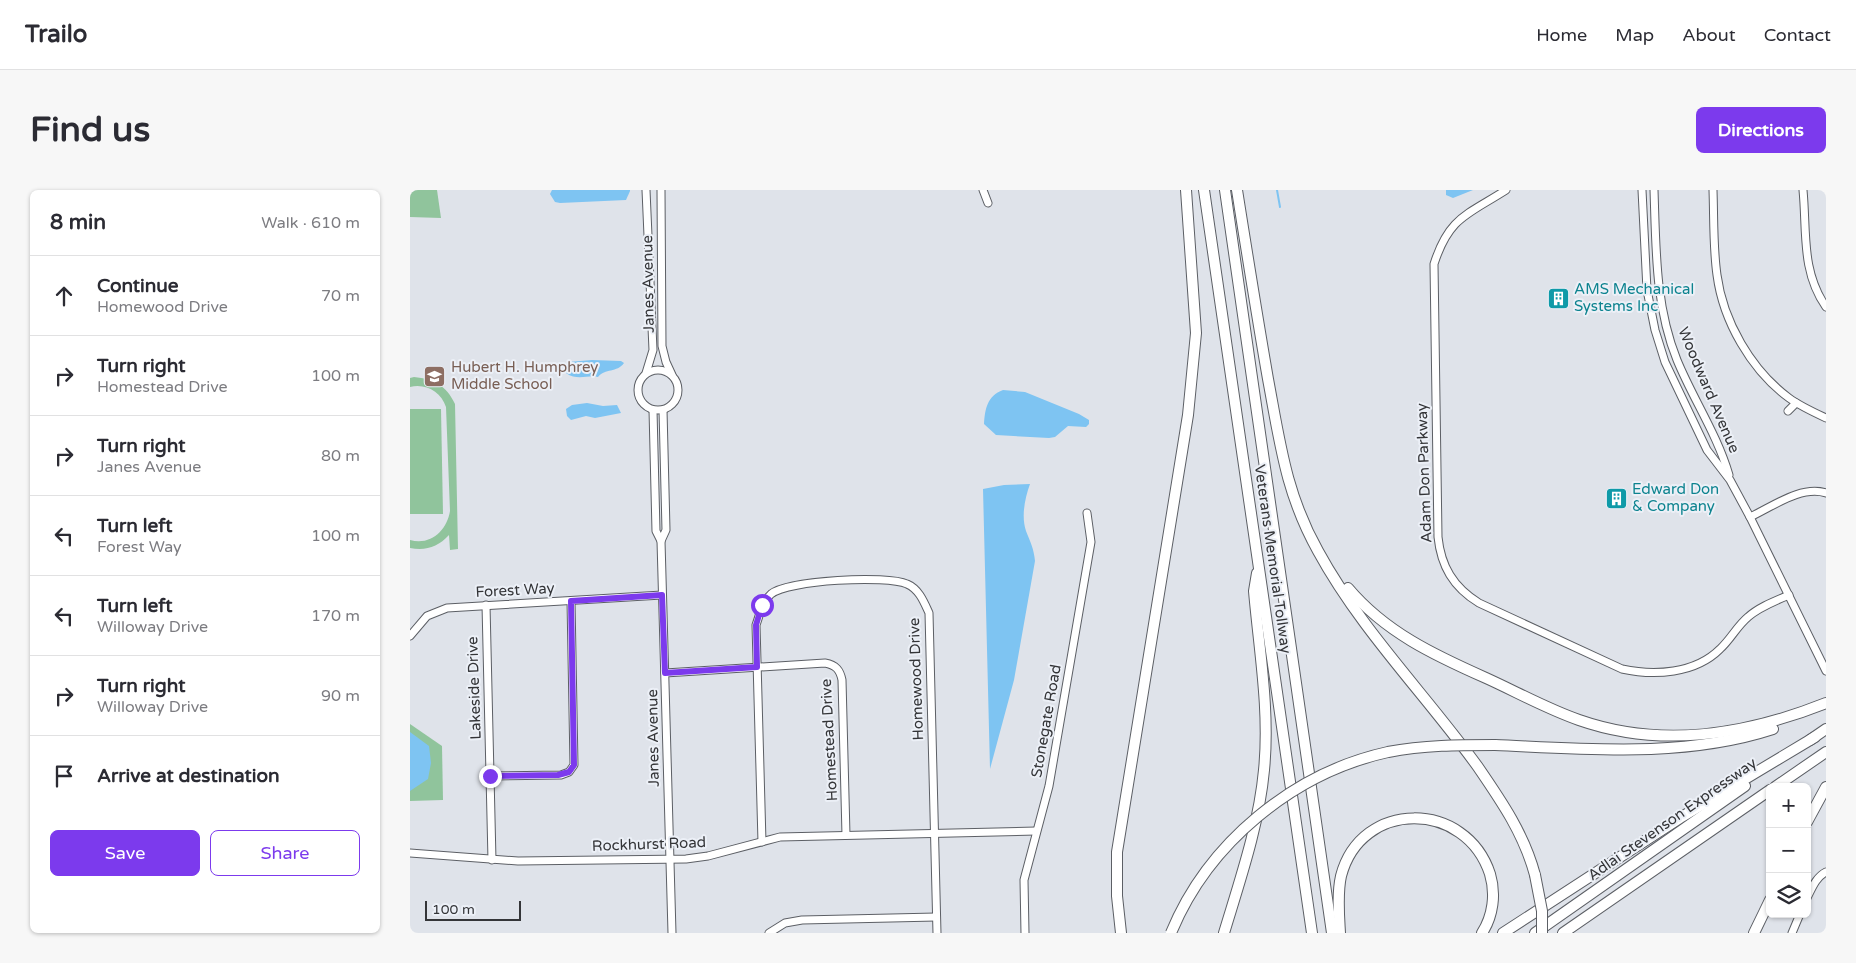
<!DOCTYPE html>
<html lang="en">
<head>
<meta charset="utf-8">
<style>
  :root { --surface:#fff; --page:#f7f7f7; --text:#2b2b33; --muted:#7c7c81; --line:#e1e1e2; --accent:#7c3aed }
  body { margin:0; font-family:"Varela Round",sans-serif; background:var(--page); color:var(--text) }
  .controls { position:absolute; right:15px; bottom:15px; display:grid; overflow:hidden; border-radius:8px; box-shadow:0 1px 4px #0004 }
  .controls button { width:45px; height:45px; display:grid; place-items:center; padding:0; border:0; border-bottom:1px solid var(--line); background:var(--surface); color:var(--text); font:25px sans-serif }
  .scale { position:absolute; left:15px; bottom:12px; width:96px; box-sizing:border-box; padding-left:5px; border:2px solid #343538; border-top:0; font-size:14px; line-height:18px; white-space:nowrap; color:#343538; -webkit-text-stroke:4px #ecf0f7; paint-order:stroke }
  .stop { position:absolute; width:15px; height:15px; margin:-11px; border:4px solid #7c3aed; border-radius:50%; background:#fff }
  .stop.end { background:#7c3aed; border-color:#fff; box-shadow:0 1px 5px #0008 }
  .list { margin:0; padding:0; list-style:none }
  h2 { display:flex; justify-content:space-between; align-items:center; height:65px; margin:0; padding:0 20px; font-size:21px }
  h2 small { font-size:16px; font-weight:400; color:var(--muted) }
  .list li { display:grid; grid-template-columns:32px 1fr auto; gap:15px; align-items:center; box-sizing:border-box; height:80px; padding:0 20px; border-top:1px solid var(--line) }
  .list b { display:block; font-size:19px; white-space:nowrap }
  .list p { margin:0; font-size:16px; white-space:nowrap; color:var(--muted) }
  .list em { font-size:16px; font-style:normal; color:var(--muted) }
  .actions { display:flex; gap:10px; padding:15px 20px }
  .actions a { flex:1; padding:11px 0; border:1px solid var(--accent); border-radius:8px; text-align:center; font-size:18px; color:var(--accent) }
  .actions .main { background:var(--accent); color:#fff }
  .icon { flex:none; width:28px; height:28px; fill:none; stroke:currentColor; stroke-width:2; stroke-linecap:round; stroke-linejoin:round }
  .map { position:relative; flex:none; width:1416px; height:743px; overflow:hidden; border-radius:8px }
  header { display:flex; align-items:center; gap:30px; box-sizing:border-box; height:70px; padding:0 25px; background:var(--surface); border-bottom:1px solid var(--line) }
  header strong { font-size:24px }
  nav { display:flex; gap:28px; margin-inline-start:auto; font-size:18px }
  .intro { display:flex; align-items:center; justify-content:space-between; box-sizing:border-box; height:120px; padding:0 30px }
  h1 { margin:0; font-size:35px }
  .button { padding:12px 22px; border-radius:8px; background:var(--accent); color:#fff; font-size:18px; font-weight:700 }
  main { display:flex; gap:30px; padding:0 30px }
  aside { flex:1; background:var(--surface); border-radius:8px; box-shadow:0 1px 4px #0004 }
  .map>svg:first-child { display:block }
</style>
</head>
<body>
<header>
<strong>Trailo</strong>
<nav><a>Home</a><a>Map</a><a>About</a><a>Contact</a></nav>
</header>
<div class="intro"><h1>Find us</h1><a class="button">Directions</a></div>
<main>
<aside>
<h2>8 min<small>Walk · 610 m</small></h2>
<ul class="list">
<li><svg class="icon" aria-label="ahead" viewBox="0 0 24 24"><path d="M12 20V5M6 11l6-6 6 6"/></svg><div><b>Continue</b><p>Homewood Drive</p></div><em>70 m</em></li>
<li><svg class="icon" aria-label="right" viewBox="0 0 24 24"><path d="M7 20v-9h11M14 6l5 5-5 5"/></svg><div><b>Turn right</b><p>Homestead Drive</p></div><em>100 m</em></li>
<li><svg class="icon" aria-label="right" viewBox="0 0 24 24"><path d="M7 20v-9h11M14 6l5 5-5 5"/></svg><div><b>Turn right</b><p>Janes Avenue</p></div><em>80 m</em></li>
<li><svg class="icon" aria-label="left" viewBox="0 0 24 24"><path d="M17 20v-9H6M10 6l-5 5 5 5"/></svg><div><b>Turn left</b><p>Forest Way</p></div><em>100 m</em></li>
<li><svg class="icon" aria-label="left" viewBox="0 0 24 24"><path d="M17 20v-9H6M10 6l-5 5 5 5"/></svg><div><b>Turn left</b><p>Willoway Drive</p></div><em>170 m</em></li>
<li><svg class="icon" aria-label="right" viewBox="0 0 24 24"><path d="M7 20v-9h11M14 6l5 5-5 5"/></svg><div><b>Turn right</b><p>Willoway Drive</p></div><em>90 m</em></li>
<li><svg class="icon" aria-label="arrive" viewBox="0 0 24 24"><path d="M6 21V4h12l-3 4 3 4H6"/></svg><div><b>Arrive at destination</b></div></li>
</ul>
<div class="actions"><a class="main">Save</a><a>Share</a></div>
</aside>
<div class="map">
<svg width="1416" height="743" viewBox="0 0 1416 743">
  <rect width="100%" height="100%" fill="#dfe3ea"/>
  <g fill="#90c49c">
    <path d="M 0,0 L 27,0 L 31,28 L 0,27 Z"/>
    <path d="M 4,187 C 24,189 36,195 45,214 L 48,359 L 40,360 L 39,345 C 28,357 16,361 0,358 L 0,350 C 21,356 37,340 40,321 L 36,217 C 31,202 16,193 0,197 L 0,188 Z"/>
    <path d="M 0,219 L 31,219 L 33,324 L 0,324 Z"/>
    <path d="M 0,534 L 32,556 L 33,610 L 0,611 Z"/>
  </g>
  <g fill="#7ec4f2">
    <path d="M 142,0 L 220,0 L 220,1 L 216,10 L 150,13 L 145,12 L 140,4 Z"/>
    <path d="M 1036,0 L 1063,0 L 1043,8 L 1036,5 Z"/>
    <path d="M 182,170 L 211,171 L 214,173 C 207,183 195,178 188,187 C 177,185 167,191 156,183 L 158,172 Z"/>
    <path d="M 593,200 L 615,202 L 669,224 L 679,230 L 679,234 L 676,237 L 658,236 L 645,247 L 639,248 L 586,245 L 574,234 C 575,219 577,206 593,200 Z"/>
    <path d="M 177,213 L 193,216 L 207,215 L 211,223 L 185,228 L 176,226 L 161,230 L 157,226 L 156,219 L 162,215 Z"/>
    <path d="M 620,294 C 615,308 611,326 616,341 C 620,351 624,359 625,371 L 604,490 L 580,579 L 573,299 L 594,295 Z"/>
    <path d="M 0,542 L 19,556 L 21,573 L 18,589 L 0,601 Z"/>
  </g>
  <g fill="none" stroke-linecap="round" stroke-linejoin="round">
    <path stroke="#7ec4f2" stroke-width="2" d="M 867,0 L 870,17"/>
    <defs>
      <g id="minor">
        <path d="M 236,0 L 243,160 L 236,183"/>
        <path d="M 251,0 L 252,156 L 256,172 L 262,185"/>
        <path d="M 573,0 L 578,13"/>
        <path d="M 1096,0 C 1057,25 1039,27 1024,74 L 1028,347 C 1031,376 1043,397 1069,413 L 1212,479 C 1244,486 1285,484 1310,459 C 1321,449 1327,436 1338,427 C 1349,417 1365,411 1379,405"/>
        <path d="M 1232,0 L 1237,100 L 1245,140 L 1255,172 L 1297,260 L 1320,290 L 1340,327 L 1416,481"/>
        <path d="M 1244,0 C 1246,57 1245,116 1267,170 C 1283,209 1307,244 1319,285"/>
        <path d="M 1303,0 C 1304,28 1303,57 1307,85 C 1313,131 1341,180 1379,208 C 1390,216 1403,222 1416,228"/>
        <path d="M 1393,0 C 1397,42 1391,81 1416,117"/>
        <circle cx="248" cy="200" r="20"/>
        <path d="M 243,220 L 246,341 L 251,351 L 262,743"/>
        <path d="M 1378,221 L 1386,213"/>
        <path d="M 1340,327 C 1362,317 1391,295 1416,303"/>
        <path d="M 251,351 L 256,340 L 253,220"/>
        <path d="M 76,415 L 82,670"/>
        <path d="M 0,446 L 17,426 L 37,418 L 252,405"/>
        <path d="M 255,483 L 415,473 C 426,475 430,480 432,490 L 436,645"/>
        <path d="M 81,586 L 151,585 L 159,582 L 164,575 L 161,411"/>
        <path d="M 352,652 L 346,435 C 350,424 352,412 361,404 C 378,390 477,385 497,394 C 509,399 514,412 519,423 L 527,743"/>
        <path d="M 0,663 L 108,671 L 276,669 L 298,666 L 370,647 L 626,641"/>
        <path d="M 1397,708 C 1402,698 1406,687 1416,682"/>
        <path d="M 359,743 L 375,733 L 392,730 L 526,727"/>
        <path d="M 615,743 L 614,690 L 639,596 L 681,352 L 677,323"/>
        <path d="M 1382,743 L 1390,724"/>
      </g>
      <g id="highway">
        <path d="M 794,0 L 902,743"/>
        <path d="M 815,0 L 922,743"/>
        <path d="M 827,0 C 837,63 847,126 858,189 C 870,253 876,304 908,361 C 951,440 1016,505 1068,577 C 1092,612 1114,644 1125,685"/>
        <path d="M 938,398 C 975,442 1024,465 1076,488 C 1107,502 1137,519 1169,530 C 1252,559 1336,545 1416,513"/>
        <path d="M 1400,550 L 1416,539"/>
        <path d="M 1085,555 C 1177,559 1274,568 1363,539"/>
        <path d="M 1365,597 L 1416,562"/>
        <path d="M 1397,632 L 1416,597"/>
        <path d="M 711,743 L 707,706 L 707,662 L 778,225 L 786,143 L 776,0"/>
        <path d="M 814,743 C 830,690 849,635 854,580 C 860,521 849,459 844,401 L 847,383"/>
        <path d="M 930,743 C 929,725 927,704 931,686 C 951,609 1056,610 1080,684 C 1086,704 1083,726 1072,743"/>
        <path d="M 1093,743 L 1270,628 L 1405,547"/>
        <path d="M 1125,743 L 1335,596"/>
        <path d="M 1153,743 L 1360,600"/>
        <path d="M 1344,743 L 1360,710"/>
      </g>
    </defs>
    <use href="#minor" stroke="#5c5f65" stroke-width="9"/>
    <use href="#highway" stroke="#5c5f65" stroke-width="12"/>
    <use href="#minor" stroke="#fff" stroke-width="7"/>
    <use href="#highway" stroke="#fff" stroke-width="10"/>
    <defs>
      <g id="highway-bridge">
        <path d="M 1125,685 L 1132,721 L 1132,743"/>
        <path d="M 761,743 C 798,653 883,583 978,562 C 1014,555 1049,555 1085,555"/>
      </g>
    </defs>
    <use href="#highway-bridge" stroke="#5c5f65" stroke-width="12" stroke-linecap="butt"/>
    <use href="#highway-bridge" stroke="#fff" stroke-width="10"/>
  </g>
  <g fill="none" stroke-linecap="round" stroke-linejoin="round">
    <path stroke="#7c3aed" stroke-width="6" d="M 80,586 L 148,585 L 159,582 L 164,575 L 161,411 L 252,405 L 255,483 L 347,477 L 346,435 L 352,415"/>
  </g>
  <defs>
    <symbol id="building-square" viewBox="-11 -11 22 22"><rect x="-9" y="-9" width="18" height="18" rx="4" fill="#0f9aa8" stroke="#ecf0f7"/><path d="M-4-6H4V6H1V3H-1V6H-4ZM-2.5-4.3h1.7v1.8h-1.7ZM.8-4.3h1.7v1.8H.8ZM-2.5-1h1.7V.8h-1.7ZM.8-1h1.7V.8H.8Z" fill="#fff"/></symbol>
    <symbol id="school-square" viewBox="-11 -11 22 22"><rect x="-9" y="-9" width="18" height="18" rx="4" fill="#8d6e63" stroke="#ecf0f7"/><path d="M0-5L7-2L0 1L-7-2ZM-4 1L0 2.5L4 1V4Q0 6-4 4Z" fill="#fff"/></symbol>
  </defs>
  <g fill-rule="evenodd">
    <use href="#building-square" x="1136" y="96" width="25" height="25"/>
    <use href="#school-square" x="12" y="174" width="25" height="25"/>
    <use href="#building-square" x="1194" y="296" width="25" height="25"/>
  </g>
  <g text-anchor="middle" stroke-width="4" stroke-linejoin="round" paint-order="stroke">
    <g font-size="15" fill="#343538" stroke="#ecf0f7">
      <text transform="translate(238 94) rotate(-91)" y="5">Janes Avenue</text>
      <text transform="translate(1299 200) rotate(67)" y="5">Woodward Avenue</text>
      <text transform="translate(1014 283) rotate(-92)" y="5">Adam Don Parkway</text>
      <text transform="translate(863 369) rotate(82)" y="5">Veterans Memorial Tollway</text>
      <text transform="translate(105 400) rotate(-3)" y="5">Forest Way</text>
      <text transform="translate(506 489) rotate(-92)" y="5">Homewood Drive</text>
      <text transform="translate(64 498) rotate(-92)" y="5">Lakeside Drive</text>
      <text transform="translate(636 531) rotate(-80)" y="5">Stonegate Road</text>
      <text transform="translate(243 548) rotate(-91)" y="5">Janes Avenue</text>
      <text transform="translate(419 550) rotate(-93)" y="5">Homestead Drive</text>
      <text transform="translate(1262 629) rotate(-35)" y="5">Adlai Stevenson Expressway</text>
      <text transform="translate(239 654) rotate(-2)" y="5">Rockhurst Road</text>
    </g>
    <g font-size="15" fill="#0d838f" stroke="#ecf0f7" text-anchor="start">
      <text x="1164" y="104">AMS Mechanical<tspan x="1164" dy="17">Systems Inc</tspan></text>
      <text x="1222" y="304">Edward Don<tspan x="1222" dy="17">&amp; Company</tspan></text>
    </g>
    <g font-size="15" fill="#785e54" stroke="#ecf0f7" text-anchor="start">
      <text x="41" y="182">Hubert H. Humphrey<tspan x="41" dy="17">Middle School</tspan></text>
    </g>
  </g>
</svg>
<div class="controls">
<button>+</button>
<button>−</button>
<button><svg class="icon" aria-label="layers" viewBox="0 0 24 24"><path d="M12 4l9 5-9 5-9-5zM3 14l9 5 9-5"/></svg></button>
</div>
<div class="scale">100 m</div>
<div class="stop" style="left:352px;top:415px"></div>
<div class="stop end" style="left:80px;top:586px"></div>
</div>
</main>
</body>
</html>
